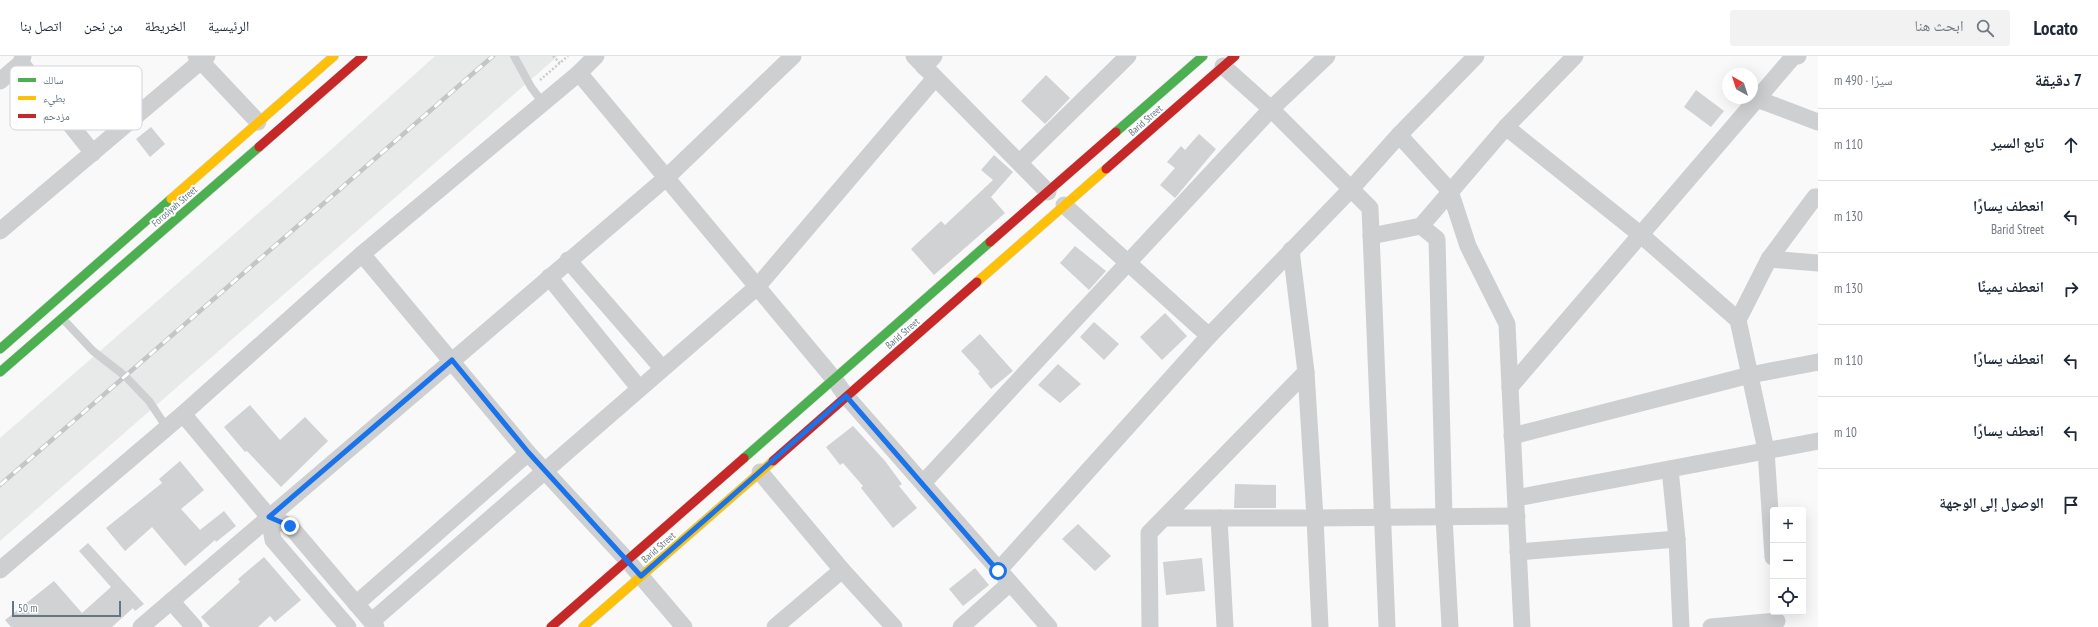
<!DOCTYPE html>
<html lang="ar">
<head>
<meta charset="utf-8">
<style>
  :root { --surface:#fff; --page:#f2f2f3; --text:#1f2937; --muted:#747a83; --line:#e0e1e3 }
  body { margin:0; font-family:"PT Sans Narrow","Noto Naskh Arabic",sans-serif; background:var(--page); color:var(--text); direction:rtl }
  .controls { position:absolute; right:12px; bottom:12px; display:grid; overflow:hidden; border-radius:4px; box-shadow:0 4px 16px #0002 }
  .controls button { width:36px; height:36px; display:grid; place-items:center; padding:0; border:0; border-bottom:1px solid var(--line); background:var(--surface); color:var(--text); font:20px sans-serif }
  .compass { position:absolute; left:1722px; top:12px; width:36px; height:36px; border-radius:50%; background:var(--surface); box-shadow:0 4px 16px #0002; rotate:321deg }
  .scale { position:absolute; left:12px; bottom:10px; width:109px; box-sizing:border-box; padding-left:4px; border:2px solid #657683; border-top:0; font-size:11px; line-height:14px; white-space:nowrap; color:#657683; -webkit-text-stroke:3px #fff; paint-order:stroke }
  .stop { position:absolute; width:12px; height:12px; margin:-9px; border:3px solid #1a73e8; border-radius:50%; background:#fff }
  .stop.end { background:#1a73e8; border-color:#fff; box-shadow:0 1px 4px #0008 }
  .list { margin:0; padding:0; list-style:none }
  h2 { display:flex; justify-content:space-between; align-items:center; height:52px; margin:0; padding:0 16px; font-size:17px }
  h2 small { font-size:13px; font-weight:400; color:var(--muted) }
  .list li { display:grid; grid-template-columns:26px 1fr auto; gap:12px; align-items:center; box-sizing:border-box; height:72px; padding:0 16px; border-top:1px solid var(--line) }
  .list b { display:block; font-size:15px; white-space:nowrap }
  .list p { margin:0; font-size:13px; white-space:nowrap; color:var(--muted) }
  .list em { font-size:13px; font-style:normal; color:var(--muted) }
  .icon { flex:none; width:22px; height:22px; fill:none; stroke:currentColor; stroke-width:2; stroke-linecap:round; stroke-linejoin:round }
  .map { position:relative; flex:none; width:1818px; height:571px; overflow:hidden; direction:ltr }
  header { display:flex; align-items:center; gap:24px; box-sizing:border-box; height:56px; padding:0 20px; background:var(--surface); border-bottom:1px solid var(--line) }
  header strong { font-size:19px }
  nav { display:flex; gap:22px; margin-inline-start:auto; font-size:14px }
  .search { width:280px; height:36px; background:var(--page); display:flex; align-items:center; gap:10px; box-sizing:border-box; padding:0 14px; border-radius:4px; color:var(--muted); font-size:15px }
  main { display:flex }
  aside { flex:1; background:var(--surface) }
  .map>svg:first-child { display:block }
</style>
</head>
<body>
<header>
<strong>Locato</strong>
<div class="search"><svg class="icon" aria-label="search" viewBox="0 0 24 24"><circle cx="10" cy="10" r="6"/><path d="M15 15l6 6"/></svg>ابحث هنا</div>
<nav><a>الرئيسية</a><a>الخريطة</a><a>من نحن</a><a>اتصل بنا</a></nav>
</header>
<main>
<aside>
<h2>7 دقيقة<small>سيرًا · 490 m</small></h2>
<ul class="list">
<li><svg class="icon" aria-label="ahead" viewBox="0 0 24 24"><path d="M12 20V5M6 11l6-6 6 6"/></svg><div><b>تابع السير</b></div><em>110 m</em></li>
<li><svg class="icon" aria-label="left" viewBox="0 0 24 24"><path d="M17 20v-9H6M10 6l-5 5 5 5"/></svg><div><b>انعطف يسارًا</b><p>Barid Street</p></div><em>130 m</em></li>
<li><svg class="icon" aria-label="right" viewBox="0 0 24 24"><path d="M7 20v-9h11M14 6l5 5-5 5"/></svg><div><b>انعطف يمينًا</b></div><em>130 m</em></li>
<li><svg class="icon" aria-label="left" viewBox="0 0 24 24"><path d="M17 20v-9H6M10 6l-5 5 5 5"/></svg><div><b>انعطف يسارًا</b></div><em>110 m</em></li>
<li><svg class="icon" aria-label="left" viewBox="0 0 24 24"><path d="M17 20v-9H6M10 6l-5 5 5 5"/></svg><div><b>انعطف يسارًا</b></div><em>10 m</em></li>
<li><svg class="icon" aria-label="arrive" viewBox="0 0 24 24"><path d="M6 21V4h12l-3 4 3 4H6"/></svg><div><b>الوصول إلى الوجهة</b></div></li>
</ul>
</aside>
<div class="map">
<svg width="1818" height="571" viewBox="0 0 1818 571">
  <rect width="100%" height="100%" fill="#f9f9f9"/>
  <path fill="#e8e9e9" d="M 435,0 L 558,0 L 0,485 L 0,382 L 325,99 Z"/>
  <g fill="#d0d2d3">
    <path d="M 1046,19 L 1070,42 L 1045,68 L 1021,45 Z"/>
    <path d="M 1696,34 L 1724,55 L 1711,71 L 1684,51 Z"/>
    <path d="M 151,71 L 165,88 L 150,101 L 136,83 Z"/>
    <path d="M 1199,78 L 1216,93 L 1175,142 L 1160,129 L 1175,112 L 1167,106 L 1181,90 L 1185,94 Z"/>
    <path d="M 994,99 L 1013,116 L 991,141 L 1005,157 L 934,219 L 911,193 L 941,165 L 945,169 L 993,124 L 981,114 Z"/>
    <path d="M 1075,190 L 1106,215 L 1089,234 L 1060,207 Z"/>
    <path d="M 1165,257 L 1187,280 L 1162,304 L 1140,281 Z"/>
    <path d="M 1094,266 L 1119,288 L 1104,304 L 1080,281 Z"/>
    <path d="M 980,278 L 1013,315 L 991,333 L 978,317 L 980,316 L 961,295 Z"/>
    <path d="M 1058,308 L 1081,328 L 1060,347 L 1038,329 Z"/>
    <path d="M 250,349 L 280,384 L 305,361 L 328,385 L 281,431 L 247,395 L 245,396 L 224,371 Z"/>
    <path d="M 853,370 L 885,405 L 902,428 L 899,430 L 917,452 L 893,472 L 861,432 L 863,430 L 843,407 L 840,409 L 826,391 Z"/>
    <path d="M 180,405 L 204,434 L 181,453 L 200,474 L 224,455 L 236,470 L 216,486 L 215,484 L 185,510 L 152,471 L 125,495 L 106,472 L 162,427 L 159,423 Z"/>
    <path d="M 1235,428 L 1276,429 L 1276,452 L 1234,452 Z"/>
    <path d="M 1078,468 L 1111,500 L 1095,515 L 1062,483 Z"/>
    <path d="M 88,487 L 144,548 L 135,555 L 133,552 L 112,571 L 11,571 L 5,564 L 54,525 L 82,557 L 111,531 L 79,495 Z"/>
    <path d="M 264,501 L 301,544 L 275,566 L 270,560 L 258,571 L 210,571 L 201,561 L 240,526 L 238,523 Z"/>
    <path d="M 1202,502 L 1205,535 L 1166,539 L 1163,506 Z"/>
    <path d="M 975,512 L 989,529 L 963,550 L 949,533 Z"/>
  </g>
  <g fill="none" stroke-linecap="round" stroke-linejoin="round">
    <defs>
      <g id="fast">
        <path d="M 1116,76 L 1203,0"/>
        <path d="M 0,293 L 171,143"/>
        <path d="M 0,316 L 259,91"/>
        <path d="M 744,402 L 990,186"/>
      </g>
      <g id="slow">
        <path d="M 171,143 L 334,0"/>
        <path d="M 977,226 L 1106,113"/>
        <path d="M 583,571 L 773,405"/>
      </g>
      <g id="jam">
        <path d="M 259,91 L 363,0"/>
        <path d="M 1106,113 L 1235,0"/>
        <path d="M 990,186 L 1116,76"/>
        <path d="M 773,405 L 977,226"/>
        <path d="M 551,571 L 744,402"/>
      </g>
    </defs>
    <use href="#fast" stroke="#d5d6d7" stroke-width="10"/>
    <use href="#slow" stroke="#d5d6d7" stroke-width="10"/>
    <use href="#jam" stroke="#d5d6d7" stroke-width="10"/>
    <g stroke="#cbcccd" stroke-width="2.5" stroke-dasharray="2 2" stroke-linecap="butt">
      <path d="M 553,0 L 560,7"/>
      <path d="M 540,24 L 568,0"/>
    </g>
    <g stroke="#cecfd0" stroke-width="8">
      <path d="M 514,0 L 531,31 L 543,47"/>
      <path d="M 62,262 L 93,295 L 125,320 L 149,345 L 167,372"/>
    </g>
    <g stroke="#cecfd0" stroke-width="17">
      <path d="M 196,0 L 258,66"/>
      <path d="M 914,0 L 1048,136"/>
      <path d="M 21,7 L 93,97"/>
      <path d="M 1223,10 L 1271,53 L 1370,152 L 1387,571"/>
      <path d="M 924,11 L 934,0"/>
      <path d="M 579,17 L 834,323 L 846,340 L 1049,571"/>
      <path d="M 0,25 L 21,7 L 23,0"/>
      <path d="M 1757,43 L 1818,66"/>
      <path d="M 1506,71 L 1641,179 L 1738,264"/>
      <path d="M 1399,79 L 1450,135 L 1468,190 L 1507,268 L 1510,331"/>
      <path d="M 1020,106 L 1128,0"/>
      <path d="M 1064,149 L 1209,280"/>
      <path d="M 1421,170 L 1437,183 L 1444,461 L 1450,571"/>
      <path d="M 0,175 L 207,0"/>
      <path d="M 1371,180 L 1421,170 L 1506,71 L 1575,0"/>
      <path d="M 1291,194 L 1306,316 L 1315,462 L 1320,571"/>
      <path d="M 362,198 L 528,397 L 627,504 L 684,571"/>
      <path d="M 1769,203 L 1815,141 L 1818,141"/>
      <path d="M 568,204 L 662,312"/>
      <path d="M 549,221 L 639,332"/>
      <path d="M 183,358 L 269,461 L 290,470 L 376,571"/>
      <path d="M 1512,380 L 1750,319 L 1818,306"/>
      <path d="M 1670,413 L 1677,483 L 1681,571"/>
      <path d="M 760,416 L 842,514 L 894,571"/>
      <path d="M 923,427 L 1271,53 L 1327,0"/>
      <path d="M 1516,442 L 1818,385"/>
      <path d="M 269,461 L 273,484 L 348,571"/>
      <path d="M 1165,462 L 1315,462 L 1517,460"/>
      <path d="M 1219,462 L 1225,571"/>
      <path d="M 1518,496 L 1677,483"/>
      <path d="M 1773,501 L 1766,394 L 1738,264 L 1769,203 L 1818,207"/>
      <path d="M 0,514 L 183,358 L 362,198 L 579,17 L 596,0"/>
      <path d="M 998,515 L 1209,280 L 1351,133 L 1399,79 L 1476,0"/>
      <path d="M 171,545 L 194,571"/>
      <path d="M 356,548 L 528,397"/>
      <path d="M 372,565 L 757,231 L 935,22"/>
      <path d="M 141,571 L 666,122 L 793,0"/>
      <path d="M 775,571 L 842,514"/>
      <path d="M 961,571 L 1010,527"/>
      <path d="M 1150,571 L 1149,477 L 1306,316"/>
      <path d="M 1522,571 L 1510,331 L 1793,1 L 1798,0"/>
      <path d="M 1711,571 L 1777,565"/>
    </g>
    <use href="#fast" stroke="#4caf50" stroke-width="9"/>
    <use href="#slow" stroke="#ffc107" stroke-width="9"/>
    <use href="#jam" stroke="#c62828" stroke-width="9"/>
    <defs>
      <path id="rail" d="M 0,429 L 493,0"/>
    </defs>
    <use href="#rail" stroke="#c3c5c6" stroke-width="4.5"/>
    <use href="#rail" stroke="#fff" stroke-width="3" stroke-dasharray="9" stroke-linecap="butt"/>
  </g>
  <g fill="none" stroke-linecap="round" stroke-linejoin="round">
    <path stroke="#1a73e8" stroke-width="5" d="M 290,470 L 269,461 L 452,304 L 528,396 L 641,520 L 846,340 L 998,515"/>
  </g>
  <g text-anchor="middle" stroke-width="4" stroke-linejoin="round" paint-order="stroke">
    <g font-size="10" fill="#657683" stroke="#fff">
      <text transform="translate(1145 64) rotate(-41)" y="4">Barid Street</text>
      <text transform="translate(174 150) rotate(-41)" y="4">Forosiyah Street</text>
      <text transform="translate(902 277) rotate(-41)" y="4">Barid Street</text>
      <text transform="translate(658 491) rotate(-41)" y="4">Barid Street</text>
    </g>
  </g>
  <rect x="10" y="10" width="132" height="64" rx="6" fill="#fff" stroke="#d1d6da" stroke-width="1"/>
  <rect x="18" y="22" width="18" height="4" fill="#4caf50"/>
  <rect x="18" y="40" width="18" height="4" fill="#ffc107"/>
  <rect x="18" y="58" width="18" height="4" fill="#c62828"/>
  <g font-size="11" fill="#657683">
    <text x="43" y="28">سالك</text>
    <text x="43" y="46">بطيء</text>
    <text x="43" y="64">مزدحم</text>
  </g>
</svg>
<div class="controls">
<button>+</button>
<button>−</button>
<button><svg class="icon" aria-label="locate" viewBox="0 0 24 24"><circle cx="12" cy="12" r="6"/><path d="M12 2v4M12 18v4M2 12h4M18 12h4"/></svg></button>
</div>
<svg class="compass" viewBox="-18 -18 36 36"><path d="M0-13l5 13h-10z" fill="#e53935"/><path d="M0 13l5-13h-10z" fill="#747a83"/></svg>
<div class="scale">50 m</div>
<div class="stop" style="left:998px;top:515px"></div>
<div class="stop end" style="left:290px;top:470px"></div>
</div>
</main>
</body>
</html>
